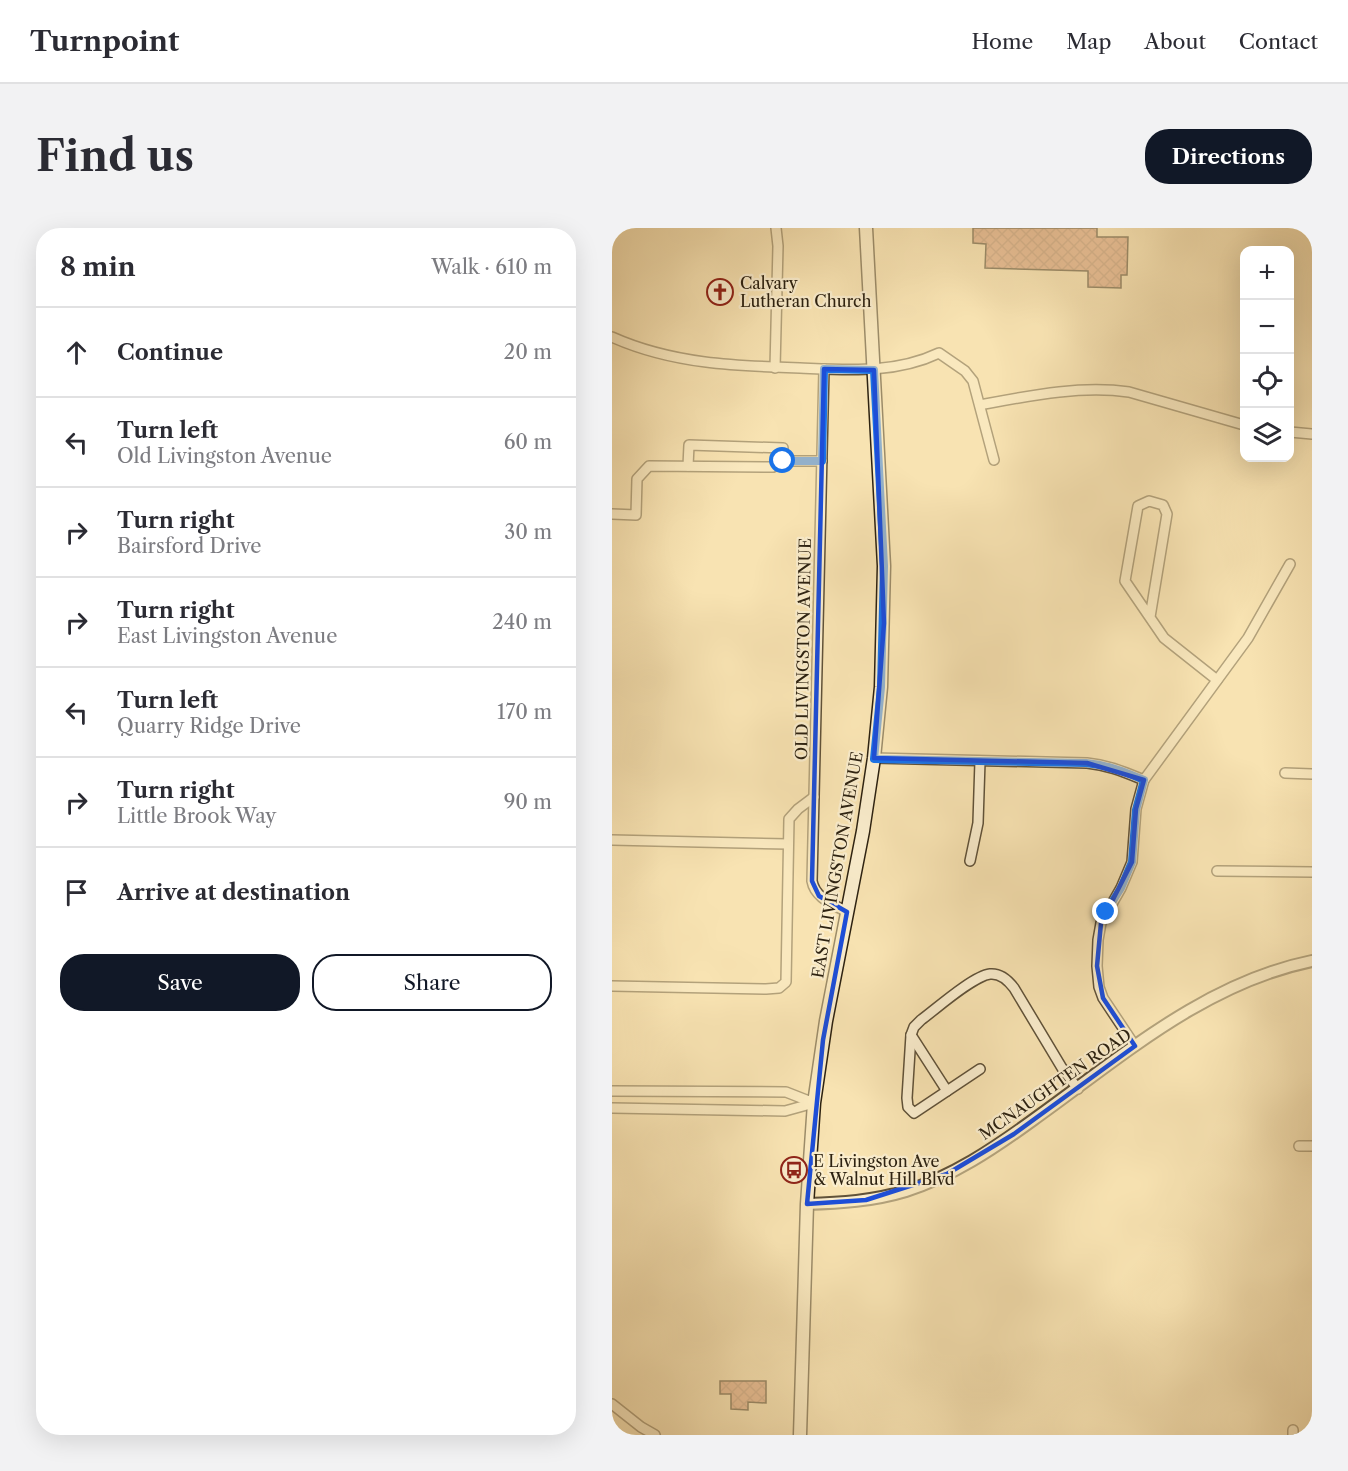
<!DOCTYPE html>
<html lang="en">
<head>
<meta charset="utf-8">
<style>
  :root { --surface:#fff; --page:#f2f2f3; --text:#2b2b33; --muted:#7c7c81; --line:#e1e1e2; --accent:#111827 }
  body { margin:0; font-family:"Libre Caslon Text",serif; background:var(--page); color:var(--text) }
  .controls { position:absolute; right:18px; top:18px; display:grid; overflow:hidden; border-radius:12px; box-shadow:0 6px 24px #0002 }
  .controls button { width:54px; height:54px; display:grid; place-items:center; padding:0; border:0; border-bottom:2px solid var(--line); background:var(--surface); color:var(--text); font:30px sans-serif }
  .stop { position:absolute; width:18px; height:18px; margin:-14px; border:4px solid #1a73e8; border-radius:50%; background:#fff }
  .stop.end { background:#1a73e8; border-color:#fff; box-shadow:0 2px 6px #0008 }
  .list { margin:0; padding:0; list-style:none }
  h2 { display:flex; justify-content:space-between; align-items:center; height:78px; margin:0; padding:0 24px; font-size:26px }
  h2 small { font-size:20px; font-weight:400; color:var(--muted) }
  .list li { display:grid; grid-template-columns:39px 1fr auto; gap:18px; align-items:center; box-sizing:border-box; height:90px; padding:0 24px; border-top:2px solid var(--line) }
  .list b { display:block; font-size:22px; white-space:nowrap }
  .list p { margin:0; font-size:20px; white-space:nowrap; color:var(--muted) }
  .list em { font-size:20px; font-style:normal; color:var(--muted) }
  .actions { display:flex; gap:12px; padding:18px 24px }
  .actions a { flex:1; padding:14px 0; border:2px solid var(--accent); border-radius:24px; text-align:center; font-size:21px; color:var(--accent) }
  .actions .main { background:var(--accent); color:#fff }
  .icon { flex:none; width:33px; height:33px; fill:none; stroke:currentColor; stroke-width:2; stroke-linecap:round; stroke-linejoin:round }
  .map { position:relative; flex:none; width:700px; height:1207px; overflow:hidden; border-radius:24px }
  header { display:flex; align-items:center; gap:36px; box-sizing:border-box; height:84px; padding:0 30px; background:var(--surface); border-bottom:2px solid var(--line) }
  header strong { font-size:28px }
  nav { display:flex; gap:33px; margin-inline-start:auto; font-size:21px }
  .intro { display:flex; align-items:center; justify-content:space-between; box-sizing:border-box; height:144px; padding:0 36px }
  h1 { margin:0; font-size:42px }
  .button { padding:15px 27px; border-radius:24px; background:var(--accent); color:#fff; font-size:21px; font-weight:700 }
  main { display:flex; gap:36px; padding:0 36px }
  aside { flex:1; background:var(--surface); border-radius:24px; box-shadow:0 6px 24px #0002 }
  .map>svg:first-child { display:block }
</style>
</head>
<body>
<header>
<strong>Turnpoint</strong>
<nav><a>Home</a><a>Map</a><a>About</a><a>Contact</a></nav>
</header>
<div class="intro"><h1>Find us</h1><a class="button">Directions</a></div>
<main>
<aside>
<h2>8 min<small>Walk · 610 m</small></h2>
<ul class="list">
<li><svg class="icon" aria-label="ahead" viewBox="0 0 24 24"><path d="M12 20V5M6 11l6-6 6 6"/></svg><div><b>Continue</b></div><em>20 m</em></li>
<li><svg class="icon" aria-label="left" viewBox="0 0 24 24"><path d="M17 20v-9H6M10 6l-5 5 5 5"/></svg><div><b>Turn left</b><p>Old Livingston Avenue</p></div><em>60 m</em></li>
<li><svg class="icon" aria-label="right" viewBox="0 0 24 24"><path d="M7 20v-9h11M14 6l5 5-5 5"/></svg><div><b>Turn right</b><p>Bairsford Drive</p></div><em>30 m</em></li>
<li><svg class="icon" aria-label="right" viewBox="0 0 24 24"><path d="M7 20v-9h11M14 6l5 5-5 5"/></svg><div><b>Turn right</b><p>East Livingston Avenue</p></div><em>240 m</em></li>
<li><svg class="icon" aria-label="left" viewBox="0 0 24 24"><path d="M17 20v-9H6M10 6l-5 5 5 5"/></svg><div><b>Turn left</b><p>Quarry Ridge Drive</p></div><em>170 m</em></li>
<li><svg class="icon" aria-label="right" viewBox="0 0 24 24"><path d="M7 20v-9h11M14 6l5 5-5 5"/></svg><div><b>Turn right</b><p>Little Brook Way</p></div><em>90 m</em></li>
<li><svg class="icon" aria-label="arrive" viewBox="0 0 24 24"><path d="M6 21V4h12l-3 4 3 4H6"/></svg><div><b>Arrive at destination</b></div></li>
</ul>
<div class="actions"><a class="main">Save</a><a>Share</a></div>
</aside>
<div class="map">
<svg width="700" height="1207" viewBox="0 0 700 1207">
  <defs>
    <pattern id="building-cross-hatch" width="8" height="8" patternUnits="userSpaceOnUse" patternTransform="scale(1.5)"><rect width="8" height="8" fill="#d89674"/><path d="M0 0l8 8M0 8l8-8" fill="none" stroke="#b07a5e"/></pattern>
  </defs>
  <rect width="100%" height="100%" fill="#f8e3b2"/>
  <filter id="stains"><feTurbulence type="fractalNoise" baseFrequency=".00333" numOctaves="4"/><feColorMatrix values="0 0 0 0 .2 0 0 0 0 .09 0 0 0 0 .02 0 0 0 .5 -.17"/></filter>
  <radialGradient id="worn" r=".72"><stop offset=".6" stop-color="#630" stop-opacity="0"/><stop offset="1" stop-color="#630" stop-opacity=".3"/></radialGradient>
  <g fill="url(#building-cross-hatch)" stroke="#2d2211" stroke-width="1.5">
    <path d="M 361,0 L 485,0 L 485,9 L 516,9 L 515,47 L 509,47 L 509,60 L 476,59 L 476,43 L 373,40 L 374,16 L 361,15 Z"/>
    <path d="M 108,1153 L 154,1153 L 154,1175 L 136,1174 L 136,1182 L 119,1181 L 119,1166 L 108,1166 Z"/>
  </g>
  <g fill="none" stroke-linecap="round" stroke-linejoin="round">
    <defs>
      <g id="minor">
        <path d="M 0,109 C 60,136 124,138 188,140 C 235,142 283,146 327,125 L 353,143 L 361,153 L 382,232"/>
        <path d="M 163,140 L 166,18 L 164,0"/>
        <path d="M 212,141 L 200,653 C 203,670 221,676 235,684"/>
        <path d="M 368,177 C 416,168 468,157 517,164 L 632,197"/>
        <path d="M 678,204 L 700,206"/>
        <path d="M 76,238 L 77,217 L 171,220 L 171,233"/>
        <path d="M 0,286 L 24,287 L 25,251 L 37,238 L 161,239 L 171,233 L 210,233"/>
        <path d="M 538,389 L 555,286 L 551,277 L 537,273 L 526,278 L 513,353 L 552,410 L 605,452"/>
        <path d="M 262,530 L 475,535 C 496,537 512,544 532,552"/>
        <path d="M 673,545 L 700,546"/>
        <path d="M 0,612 L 176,616"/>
        <path d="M 358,633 L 366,595 L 368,533"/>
        <path d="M 605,643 L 700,644"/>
        <path d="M 0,758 L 154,761 L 167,760 L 174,754 L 177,591 L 186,581 L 202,569"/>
        <path d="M 299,807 L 335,863"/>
        <path d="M 523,818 L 491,770 L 487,759 L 485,738 L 486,712 L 489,695 L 509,660 L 520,634 L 524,581 L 532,552 L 636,410 L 678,336"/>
        <path d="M 368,841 L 302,885 L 296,879 L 295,870 L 299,807 L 302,799 L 309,792 C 324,781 361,748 378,746 C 388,745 396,752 402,760 L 450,840 L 466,861"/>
        <path d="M 0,863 L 174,864 L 202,875"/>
        <path d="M 0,880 L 173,883 L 202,875"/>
        <path d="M 687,918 L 700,918"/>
        <path d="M 0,1176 L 29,1199 L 43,1207"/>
        <path d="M 681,1207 L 681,1202"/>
      </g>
      <path id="tertiary" d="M 195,976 C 228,975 261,973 294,963 C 341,948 381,921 421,892 C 508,830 592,755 700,733"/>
      <path id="secondary" d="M 188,1207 L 195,976 L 202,875 L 214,793 L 251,603 L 262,530 L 269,459 L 272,338 L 254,0"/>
    </defs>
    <use href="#minor" stroke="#605239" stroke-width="12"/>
    <use href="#tertiary" stroke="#605239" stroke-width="14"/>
    <use href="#secondary" stroke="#2d2211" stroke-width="15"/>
    <use href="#minor" stroke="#faedcd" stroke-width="9"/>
    <use href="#tertiary" stroke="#faedcd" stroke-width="10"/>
    <use href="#secondary" stroke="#faedcd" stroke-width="12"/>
  </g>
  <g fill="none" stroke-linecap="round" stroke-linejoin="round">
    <path stroke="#1a73e8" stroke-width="8" d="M 171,233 L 210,233 L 212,141 L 262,142 L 272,338 L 269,459 L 262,531 L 474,535 C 496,537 513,544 532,552 L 524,582 L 520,634 L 509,660 L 494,684"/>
  </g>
  <path d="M0 0H700V1207H0ZM 212,141 L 262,142 L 272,395 L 262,530 L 475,535 L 532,552 L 524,581 L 520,634 L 489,695 L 485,738 L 491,770 L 523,818 L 402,906 L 335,946 L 254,972 L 195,976 L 211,812 L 235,684 L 207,668 L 200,653 Z" fill="#f8e3b2" fill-opacity=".55" fill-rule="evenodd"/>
  <path fill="none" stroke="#1d4ed8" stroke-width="4.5" stroke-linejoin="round" d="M 212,141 L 262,142 L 272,395 L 262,530 L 475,535 L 532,552 L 524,581 L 520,634 L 489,695 L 485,738 L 491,770 L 523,818 L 402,906 L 335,946 L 254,972 L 195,976 L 211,812 L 235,684 L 207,668 L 200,653 Z"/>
  <defs>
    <symbol id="church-ring" viewBox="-11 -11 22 22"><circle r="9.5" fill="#faedcd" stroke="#8f2418" stroke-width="1.5"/><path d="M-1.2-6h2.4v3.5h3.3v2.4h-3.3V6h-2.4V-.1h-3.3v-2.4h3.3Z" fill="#8f2418"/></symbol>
    <symbol id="bus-ring" viewBox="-11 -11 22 22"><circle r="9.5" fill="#faedcd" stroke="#8f2418" stroke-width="1.5"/><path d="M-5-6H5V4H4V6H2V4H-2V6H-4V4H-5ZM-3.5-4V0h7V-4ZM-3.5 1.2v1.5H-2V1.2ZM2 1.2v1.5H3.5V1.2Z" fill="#8f2418"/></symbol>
  </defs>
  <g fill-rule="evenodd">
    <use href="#church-ring" x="93" y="49" width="30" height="30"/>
    <use href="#bus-ring" x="167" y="927" width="30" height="30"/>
  </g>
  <g text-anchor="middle" stroke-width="4.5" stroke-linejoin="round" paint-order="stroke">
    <g font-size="16" fill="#2d2211" stroke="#faedcd" text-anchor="start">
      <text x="128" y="61">Calvary<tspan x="128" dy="18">Lutheran Church</tspan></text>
      <text x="201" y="939">E Livingston Ave<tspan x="201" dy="18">&amp; Walnut Hill Blvd</tspan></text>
    </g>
    <g font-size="16" fill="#2d2211" stroke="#faedcd">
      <text transform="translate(191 421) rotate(-89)" y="6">OLD LIVINGSTON AVENUE</text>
      <text transform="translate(225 637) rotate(-80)" y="6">EAST LIVINGSTON AVENUE</text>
      <text transform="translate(443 856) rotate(-35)" y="6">MCNAUGHTEN ROAD</text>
    </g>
  </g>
  <rect width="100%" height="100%" filter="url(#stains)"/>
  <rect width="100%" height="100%" fill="url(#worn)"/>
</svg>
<div class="controls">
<button>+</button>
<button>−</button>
<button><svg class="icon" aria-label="locate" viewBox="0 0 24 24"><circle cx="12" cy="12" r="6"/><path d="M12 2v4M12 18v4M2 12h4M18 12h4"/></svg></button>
<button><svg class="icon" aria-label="layers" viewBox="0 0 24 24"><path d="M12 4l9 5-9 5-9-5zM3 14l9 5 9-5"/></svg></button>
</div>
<div class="stop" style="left:171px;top:233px"></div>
<div class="stop end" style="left:494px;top:684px"></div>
</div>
</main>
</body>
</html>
